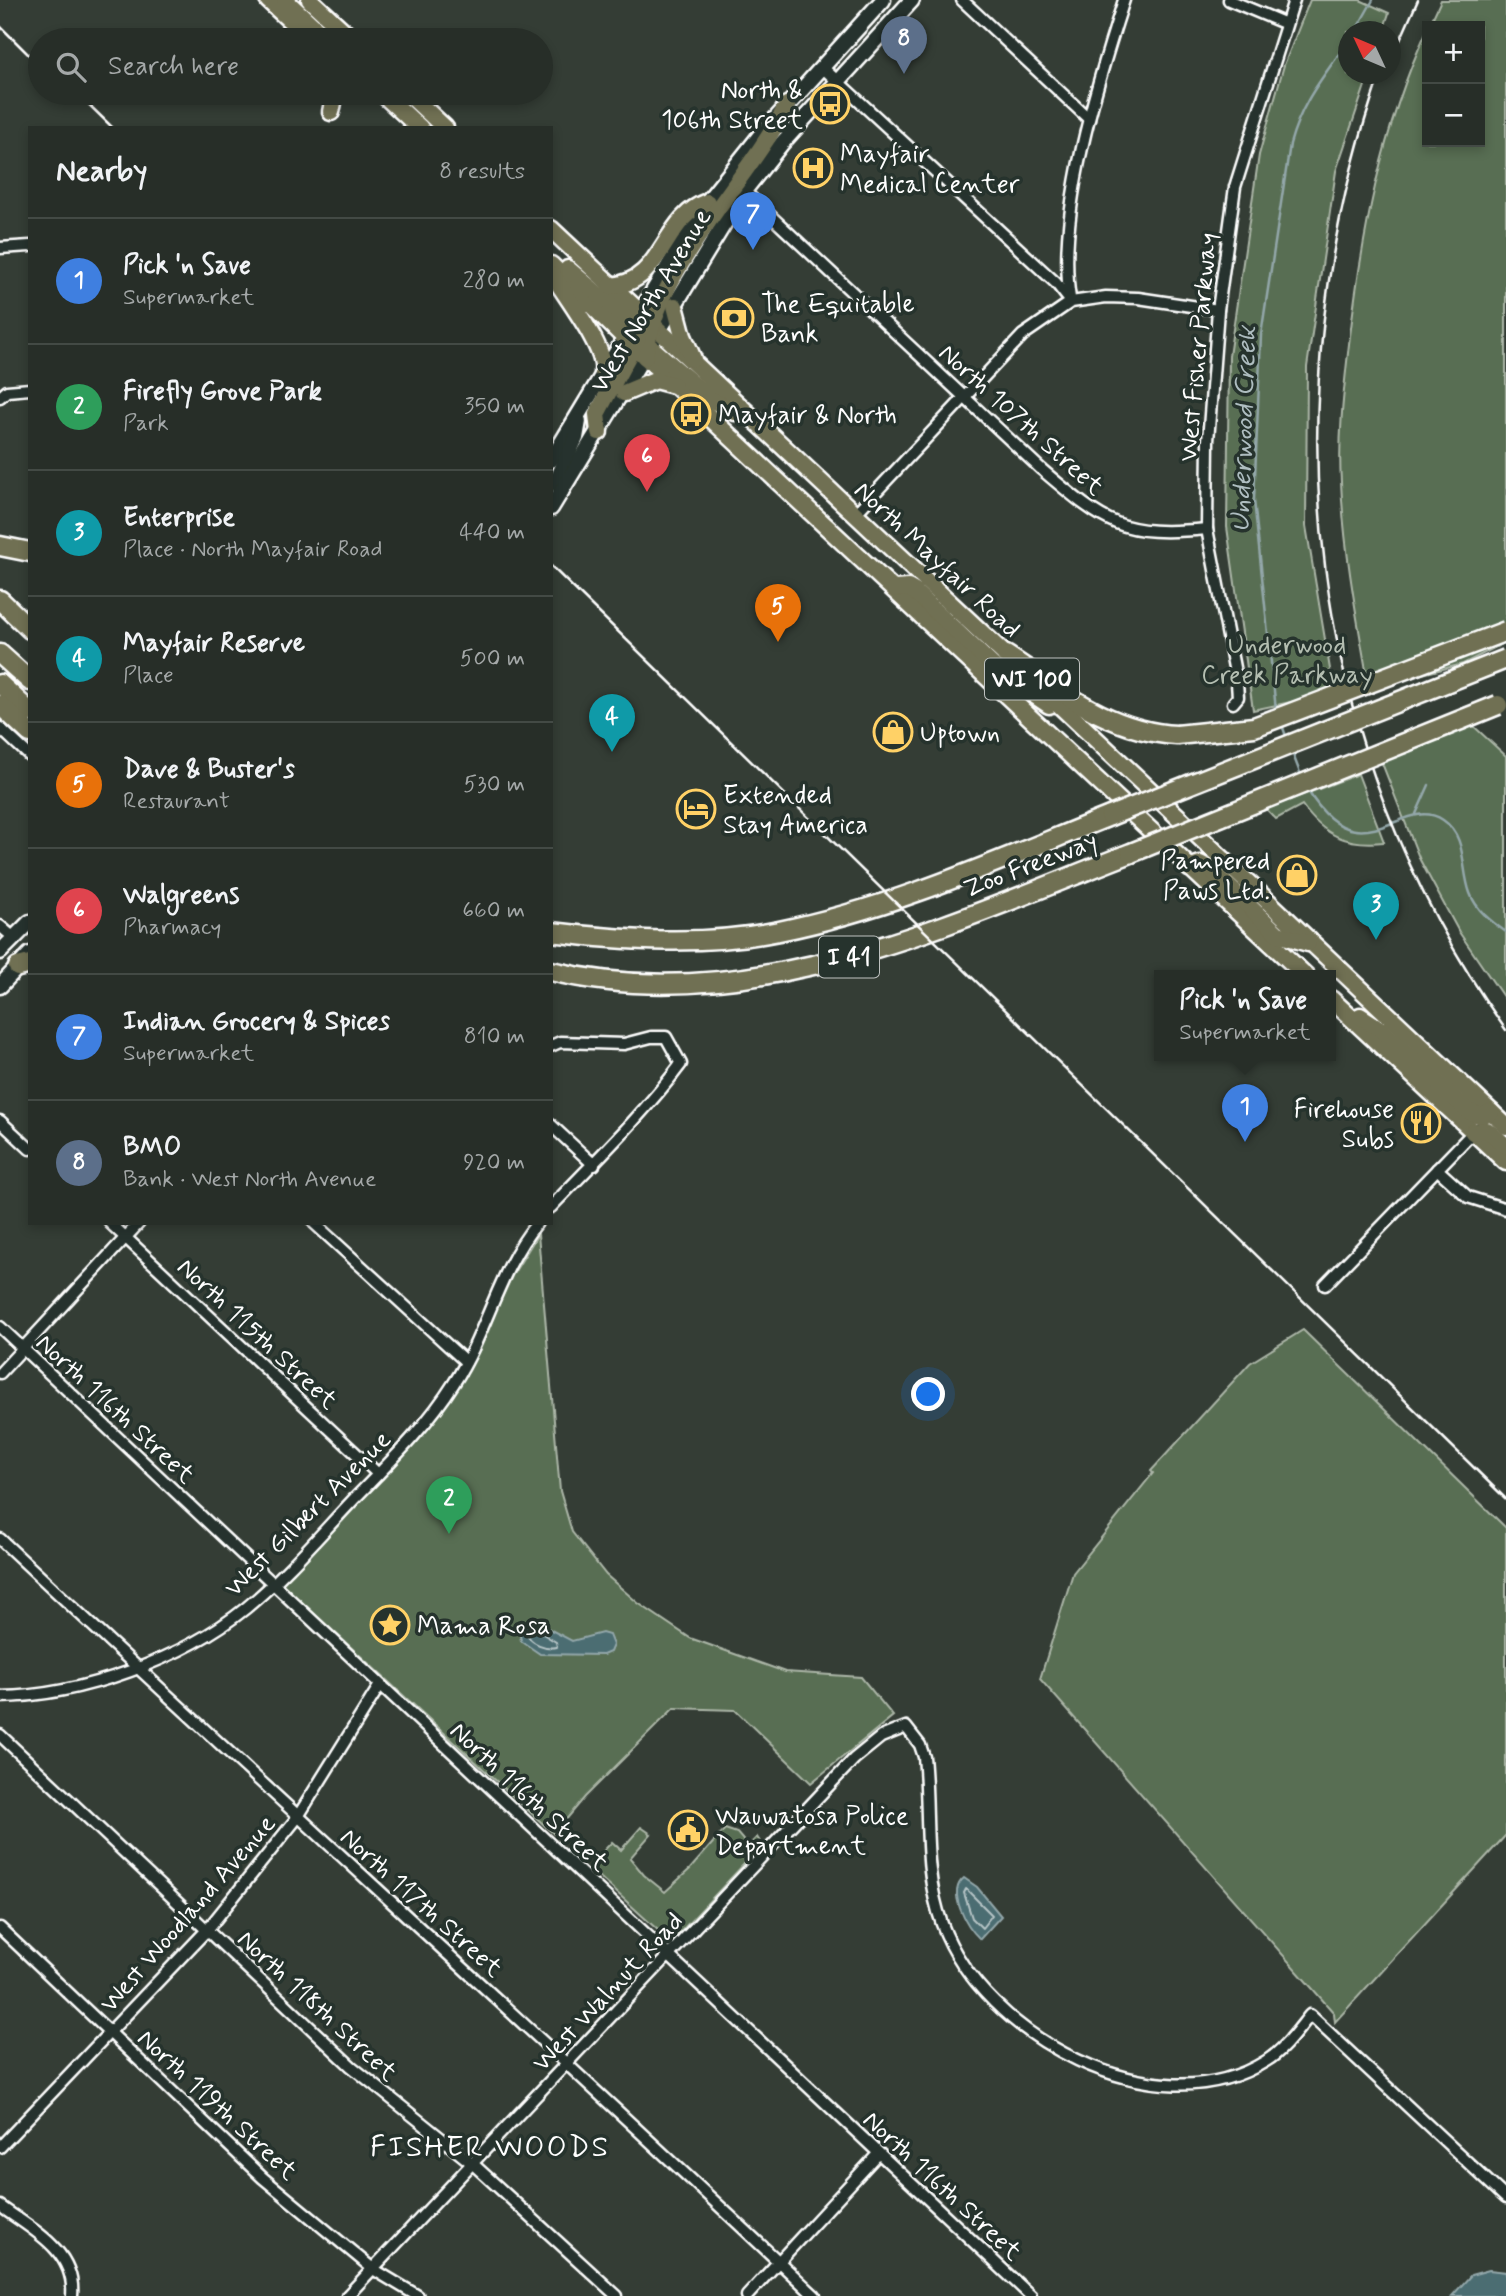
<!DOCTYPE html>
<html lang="en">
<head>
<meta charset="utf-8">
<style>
  :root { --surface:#272e28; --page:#333a34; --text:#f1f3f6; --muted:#a4a8a8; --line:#434a45; --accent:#ffd166 }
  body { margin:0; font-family:Mynerve,sans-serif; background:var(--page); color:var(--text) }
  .controls { position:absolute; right:21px; top:21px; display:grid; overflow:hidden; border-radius:0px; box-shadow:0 4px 10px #0003 }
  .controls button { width:63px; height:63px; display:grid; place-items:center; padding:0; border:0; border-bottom:2px solid var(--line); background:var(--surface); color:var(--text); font:35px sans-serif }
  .compass { position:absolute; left:1338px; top:21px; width:63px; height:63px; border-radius:50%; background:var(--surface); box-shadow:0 4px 10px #0003; rotate:314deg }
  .you { position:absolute; left:929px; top:1395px; width:24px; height:24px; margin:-18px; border:5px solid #fff; border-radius:50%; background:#1a73e8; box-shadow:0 0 0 10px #1a73e833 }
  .badge { display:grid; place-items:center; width:46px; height:46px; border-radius:50%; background:var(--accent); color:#fff; font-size:23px; font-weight:700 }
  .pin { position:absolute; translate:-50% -58px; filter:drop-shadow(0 2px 4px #0008) }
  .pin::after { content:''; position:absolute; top:37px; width:24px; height:21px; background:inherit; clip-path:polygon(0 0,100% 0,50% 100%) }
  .popup { position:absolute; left:1154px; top:970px; width:182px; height:91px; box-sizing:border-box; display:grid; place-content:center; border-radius:0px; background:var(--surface); filter:drop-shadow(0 2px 5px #0005); font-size:23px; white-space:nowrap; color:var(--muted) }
  .popup b { font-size:26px; color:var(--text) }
  .popup::after { content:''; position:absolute; left:50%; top:100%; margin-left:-14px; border:14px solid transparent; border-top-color:var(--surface) }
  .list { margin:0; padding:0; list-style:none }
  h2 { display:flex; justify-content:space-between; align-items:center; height:91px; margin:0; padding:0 28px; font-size:30px }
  h2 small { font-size:23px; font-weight:400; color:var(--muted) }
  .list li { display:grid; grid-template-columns:46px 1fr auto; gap:21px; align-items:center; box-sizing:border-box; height:126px; padding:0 28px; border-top:2px solid var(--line) }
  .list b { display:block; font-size:26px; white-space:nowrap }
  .list p { margin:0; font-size:23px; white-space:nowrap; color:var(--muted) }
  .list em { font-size:23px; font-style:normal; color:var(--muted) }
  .icon { flex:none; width:38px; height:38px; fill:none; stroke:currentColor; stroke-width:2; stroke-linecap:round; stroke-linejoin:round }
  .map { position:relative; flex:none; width:1506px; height:2296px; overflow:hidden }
  .search { position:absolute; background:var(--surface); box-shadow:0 4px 10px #0003; left:28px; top:28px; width:525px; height:77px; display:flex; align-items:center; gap:18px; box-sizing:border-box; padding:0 24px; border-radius:38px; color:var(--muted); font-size:26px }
  .panel { position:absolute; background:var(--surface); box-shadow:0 4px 10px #0003; left:28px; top:126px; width:525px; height:1099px; border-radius:0px }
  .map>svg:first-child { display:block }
</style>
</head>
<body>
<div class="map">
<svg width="1506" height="2296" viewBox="0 0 1506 2296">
  <rect width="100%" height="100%" fill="#343d35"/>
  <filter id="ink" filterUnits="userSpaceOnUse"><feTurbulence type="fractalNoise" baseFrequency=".0143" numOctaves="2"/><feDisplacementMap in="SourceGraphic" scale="14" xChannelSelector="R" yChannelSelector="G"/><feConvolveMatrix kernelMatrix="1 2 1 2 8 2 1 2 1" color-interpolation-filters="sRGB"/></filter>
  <g filter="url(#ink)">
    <g fill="#586e52" stroke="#acb6a8" stroke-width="2">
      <path d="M 1310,0 L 1360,0 L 1389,13 L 1383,31 L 1348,32 L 1348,74 L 1369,74 L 1336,171 L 1307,367 L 1306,526 L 1334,693 L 1253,710 L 1227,527 L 1229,356 L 1259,155 L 1284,65 Z"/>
      <path d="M 1441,0 L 1506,0 L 1506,642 L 1463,664 L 1369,687 C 1357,619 1344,551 1341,482 C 1338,436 1344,389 1349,344 C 1362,235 1381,130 1427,30 L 1427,142 L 1480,142 L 1480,26 L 1429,26 Z"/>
      <path d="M 1468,721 L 1506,756 L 1506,1001 L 1459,932 L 1420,860 L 1380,758 Z"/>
      <path d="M 1358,774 L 1384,842 C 1347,846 1324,836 1302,805 L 1276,819 L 1266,809 Z"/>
      <path d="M 538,1234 L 560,1491 L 572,1532 L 606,1575 L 638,1603 L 690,1638 L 785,1672 L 861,1677 L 893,1716 L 811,1783 L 735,1710 L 674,1708 L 585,1797 L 554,1834 L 280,1582 L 468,1371 L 512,1276 Z"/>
      <path d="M 1303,1330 L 1506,1528 L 1506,1835 L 1335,2022 L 1334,2013 L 1040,1679 L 1073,1573 L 1153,1473 L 1151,1471 L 1250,1363 Z"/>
      <path d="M 641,1827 L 651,1834 L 630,1858 L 644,1875 L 665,1892 L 690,1869 L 725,1829 L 737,1833 L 748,1846 L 757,1837 L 762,1845 L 671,1942 L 592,1870 L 591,1864 L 612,1842 L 621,1850 Z"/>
    </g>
    <g fill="#4b6d72" stroke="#93a7aa" stroke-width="2">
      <path d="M 532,1620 L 572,1641 L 602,1633 L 609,1635 L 613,1645 L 610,1652 L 603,1655 L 540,1654 L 521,1641 L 519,1629 Z"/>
      <path d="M 964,1878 L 977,1887 L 1001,1916 L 980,1939 C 967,1927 946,1892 964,1878 Z"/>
      <path d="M 1489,2270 L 1506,2272 L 1506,2296 L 1452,2296 L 1471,2275 Z"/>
    </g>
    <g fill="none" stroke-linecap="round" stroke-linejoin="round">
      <g stroke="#b7c5c7" stroke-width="2">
        <path d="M 533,1628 L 556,1642 L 557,1647 C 546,1649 530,1644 527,1633 Z"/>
        <path d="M 966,1889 L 992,1915 L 982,1928 L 972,1918 L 964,1893 Z"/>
      </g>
      <g stroke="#93a7aa" stroke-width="2.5">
        <path d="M 1355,32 L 1373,0"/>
        <path d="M 1276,710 L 1254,500 L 1261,335 L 1290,144 C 1302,100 1323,78 1348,41"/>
        <path d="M 1281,722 L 1287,739"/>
        <path d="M 1292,752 L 1302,778"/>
        <path d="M 1308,791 C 1361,876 1403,793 1443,820 C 1467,836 1461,869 1470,893 C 1476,910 1492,922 1506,932"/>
        <path d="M 1416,814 L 1429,785"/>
      </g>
      <defs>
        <g id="street">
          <path d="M 962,0 L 1089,119"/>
          <path d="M 1229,0 L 1284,23"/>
          <path d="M 822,67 L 1056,283 L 1071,302"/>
          <path d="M 744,191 L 1041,469 C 1106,524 1119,537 1207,529"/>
          <path d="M 0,248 L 30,246"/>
          <path d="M 1070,298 C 1056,215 1098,80 1124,0"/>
          <path d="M 0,397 L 7,391 L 30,389"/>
          <path d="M 855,514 L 1023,335 L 1071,302 L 1106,297 L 1138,298 L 1218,310"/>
          <path d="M 1233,703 L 1238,697 L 1237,683 L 1207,529 L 1208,441 L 1218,310 L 1235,187 L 1294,0"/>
          <path d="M 0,728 L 30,756"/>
          <path d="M 0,926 L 14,938"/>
          <path d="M 551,1046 L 560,1042 L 624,1044 L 651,1037 L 666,1037 L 681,1064 C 642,1116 596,1160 551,1207"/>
          <path d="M 0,1121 L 30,1149"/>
          <path d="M 551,1125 L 594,1165"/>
          <path d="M 1437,1169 L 1468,1197 L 1506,1209"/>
          <path d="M 110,1223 L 378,1474"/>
          <path d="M 314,1223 L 466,1362"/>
          <path d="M 1325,1285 L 1477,1128"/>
          <path d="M 0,1327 L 1031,2296"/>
          <path d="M 0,1373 L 139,1223"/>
          <path d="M 0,1539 C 270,1793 546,2041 815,2296"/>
          <path d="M 0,1697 C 81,1696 183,1659 246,1608 C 285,1576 319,1536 354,1499 C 389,1463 427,1426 454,1383 C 487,1333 498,1270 537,1223"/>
          <path d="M 0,1735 L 351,2066 L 473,2164 L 617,2296"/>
          <path d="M 0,1928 L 263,2178 L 373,2269 L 418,2296"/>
          <path d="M 0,2147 L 207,1930 L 297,1818 L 380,1685"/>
          <path d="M 0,2206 C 31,2229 76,2250 72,2296"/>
          <path d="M 347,2296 L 854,1759 L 881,1737 L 906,1727 L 920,1745 L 924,1757 C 930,1814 922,1869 942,1924 C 983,2036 1156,2130 1266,2061 C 1284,2050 1297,2031 1310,2015 L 1506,2198"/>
          <path d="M 747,2296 L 878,2154"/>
        </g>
        <g id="secondary">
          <path d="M 551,460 L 707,202 L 758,138 L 883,0"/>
          <path d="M 561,492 L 556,481 L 576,438 L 579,421"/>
          <path d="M 551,508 L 744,191 L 782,143 L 912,0"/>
          <path d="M 0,952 L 30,922"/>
          <path d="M 0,986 L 30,954"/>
        </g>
        <g id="primary">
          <path d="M 268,0 L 311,40"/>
          <path d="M 285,0 L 328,40"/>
          <path d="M 310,0 L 353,40"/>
          <path d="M 382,93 L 420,128"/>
          <path d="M 408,93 L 445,128"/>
          <path d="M 331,112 L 335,93"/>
          <path d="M 551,229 L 1015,664"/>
          <path d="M 551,265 L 624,337 L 1306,976"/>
          <path d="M 568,269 L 632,323 L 654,330"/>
          <path d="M 553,275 C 566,297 607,349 603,372"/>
          <path d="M 610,286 C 664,283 662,218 707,202"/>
          <path d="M 675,306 L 683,336 L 693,359"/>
          <path d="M 640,338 L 712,400 L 735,412"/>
          <path d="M 645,357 C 658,263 745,186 787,105"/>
          <path d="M 624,393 L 655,380 L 674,385"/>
          <path d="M 599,432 L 597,414 L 638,338"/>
          <path d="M 895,589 L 908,588 L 915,592 L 996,669 L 1049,705"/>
          <path d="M 1032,679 L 1506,1126"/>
          <path d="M 1189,868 L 1200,864 L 1211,870 L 1278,934 L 1308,943"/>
          <path d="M 1331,999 L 1506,1162"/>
          <path d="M 1360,1016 L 1383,1031 L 1468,1111 L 1481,1116 L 1491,1112"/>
          <path d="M 1473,1132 L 1487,1130 L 1506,1146"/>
        </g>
        <g id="highway">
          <path d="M 0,546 L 30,552"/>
          <path d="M 0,600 L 30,629"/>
          <path d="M 0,654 L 30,681"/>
          <path d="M 1006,655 C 1061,691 1110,732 1177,735"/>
          <path d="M 0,684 L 30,712"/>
          <path d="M 0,705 L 30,733"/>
          <path d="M 551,932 C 625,941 705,946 779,931 C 894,908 1002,859 1110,816"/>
          <path d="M 18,967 L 30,964"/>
          <path d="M 551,971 C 750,1019 950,923 1131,853"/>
        </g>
      </defs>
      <use href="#street" stroke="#fff" stroke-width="15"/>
      <use href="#secondary" stroke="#fff" stroke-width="19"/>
      <use href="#primary" stroke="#fff" stroke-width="21"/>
      <use href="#highway" stroke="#fff" stroke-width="23"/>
      <use href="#street" stroke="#26332d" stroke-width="10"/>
      <use href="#secondary" stroke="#26332d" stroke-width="14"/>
      <use href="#primary" stroke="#706f52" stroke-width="16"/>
      <use href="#highway" stroke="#706f52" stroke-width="18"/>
      <g stroke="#fff" stroke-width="2.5">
        <path d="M 0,26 L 40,66"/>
        <path d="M 1390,63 L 1418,0"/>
        <path d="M 1380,74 C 1267,398 1305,748 1506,1030"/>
        <path d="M 77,93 L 113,128"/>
        <path d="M 551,566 L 1506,1499"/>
      </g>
      <defs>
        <g id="highway-bridge">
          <path d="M 1177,735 L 1254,727 L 1506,631"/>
          <path d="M 1110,816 L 1506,659"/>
          <path d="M 1131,853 L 1498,705"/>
        </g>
      </defs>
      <use href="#highway-bridge" stroke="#fff" stroke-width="23" stroke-linecap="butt"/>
      <use href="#highway-bridge" stroke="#706f52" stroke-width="18"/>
    </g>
  </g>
  <defs>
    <symbol id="bus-ring" viewBox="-11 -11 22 22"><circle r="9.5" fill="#26332d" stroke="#ffd166" stroke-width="1.5"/><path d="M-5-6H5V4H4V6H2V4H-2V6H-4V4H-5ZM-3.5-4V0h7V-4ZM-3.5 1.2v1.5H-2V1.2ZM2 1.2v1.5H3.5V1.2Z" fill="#ffd166"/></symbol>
    <symbol id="hospital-ring" viewBox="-11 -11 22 22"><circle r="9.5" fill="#26332d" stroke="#ffd166" stroke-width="1.5"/><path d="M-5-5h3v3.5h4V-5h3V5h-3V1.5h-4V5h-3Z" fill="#ffd166"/></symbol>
    <symbol id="bank-ring" viewBox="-11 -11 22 22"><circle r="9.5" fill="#26332d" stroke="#ffd166" stroke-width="1.5"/><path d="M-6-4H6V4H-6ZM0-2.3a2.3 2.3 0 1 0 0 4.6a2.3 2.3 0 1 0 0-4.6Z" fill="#ffd166"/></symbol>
    <symbol id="shop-ring" viewBox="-11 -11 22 22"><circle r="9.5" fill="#26332d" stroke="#ffd166" stroke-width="1.5"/><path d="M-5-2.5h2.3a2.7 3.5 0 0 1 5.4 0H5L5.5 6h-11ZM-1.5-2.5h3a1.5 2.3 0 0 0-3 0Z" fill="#ffd166"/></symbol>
    <symbol id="hotel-ring" viewBox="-11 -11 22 22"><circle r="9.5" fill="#26332d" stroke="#ffd166" stroke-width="1.5"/><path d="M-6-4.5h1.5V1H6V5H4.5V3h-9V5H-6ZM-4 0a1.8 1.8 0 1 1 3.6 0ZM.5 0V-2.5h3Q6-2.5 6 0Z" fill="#ffd166"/></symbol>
    <symbol id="restaurant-ring" viewBox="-11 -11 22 22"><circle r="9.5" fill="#26332d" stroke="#ffd166" stroke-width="1.5"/><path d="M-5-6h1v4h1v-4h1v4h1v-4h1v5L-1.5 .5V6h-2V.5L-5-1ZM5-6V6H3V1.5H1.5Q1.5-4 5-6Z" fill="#ffd166"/></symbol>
    <symbol id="sight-ring" viewBox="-11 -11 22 22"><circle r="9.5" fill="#26332d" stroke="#ffd166" stroke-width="1.5"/><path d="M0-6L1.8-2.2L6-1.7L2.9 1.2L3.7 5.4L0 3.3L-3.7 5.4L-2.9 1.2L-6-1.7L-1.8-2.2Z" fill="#ffd166"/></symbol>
    <symbol id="civic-ring" viewBox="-11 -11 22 22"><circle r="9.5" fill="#26332d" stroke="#ffd166" stroke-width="1.5"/><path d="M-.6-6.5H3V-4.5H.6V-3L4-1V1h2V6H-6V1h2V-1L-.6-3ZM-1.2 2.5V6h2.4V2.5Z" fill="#ffd166"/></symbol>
  </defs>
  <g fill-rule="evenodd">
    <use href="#bus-ring" x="808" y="82" width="44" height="44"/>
    <use href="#hospital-ring" x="791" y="146" width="44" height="44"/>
    <use href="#bank-ring" x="712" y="296" width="44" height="44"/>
    <use href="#bus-ring" x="669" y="392" width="44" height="44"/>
    <use href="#shop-ring" x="871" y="710" width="44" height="44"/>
    <use href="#hotel-ring" x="674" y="787" width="44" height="44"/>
    <use href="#shop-ring" x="1275" y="853" width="44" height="44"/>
    <use href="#restaurant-ring" x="1399" y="1101" width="44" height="44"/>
    <use href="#sight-ring" x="368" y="1603" width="44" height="44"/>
    <use href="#civic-ring" x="666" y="1808" width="44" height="44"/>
  </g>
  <g text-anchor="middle" stroke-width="7" stroke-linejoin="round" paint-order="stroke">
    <g fill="#26332d" stroke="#bec2c0" stroke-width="2">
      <rect x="985" y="658.5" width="94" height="41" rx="5"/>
      <rect x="819" y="936.5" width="60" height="41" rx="5"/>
    </g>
    <g font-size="24" font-weight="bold" fill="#fff">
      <text x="1032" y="687">WI 100</text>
      <text x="849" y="965">I 41</text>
    </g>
    <g font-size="26" fill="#fff" stroke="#26332d" text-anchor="start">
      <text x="803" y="98" text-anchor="end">North &amp;<tspan x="803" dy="30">106th Street</tspan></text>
      <text x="840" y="162">Mayfair<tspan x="840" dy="30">Medical Center</tspan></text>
      <text x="761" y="312">The Equitable<tspan x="761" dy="30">Bank</tspan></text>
      <text x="718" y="423">Mayfair &amp; North</text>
      <text x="920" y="741">Uptown</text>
      <text x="723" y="803">Extended<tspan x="723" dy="30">Stay America</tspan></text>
      <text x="1270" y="869" text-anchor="end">Pampered<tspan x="1270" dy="30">Paws Ltd.</tspan></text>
      <text x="1394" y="1117" text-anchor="end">Firehouse<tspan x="1394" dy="30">Subs</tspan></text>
      <text x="417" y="1634">Mama Rosa</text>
      <text x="715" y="1824">Wauwatosa Police<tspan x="715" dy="30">Department</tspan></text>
    </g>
    <g font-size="26" fill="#fff" stroke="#26332d">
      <text transform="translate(650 300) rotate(-59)" y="9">West North Avenue</text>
      <text transform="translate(1197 347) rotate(-85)" y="9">West Fisher Parkway</text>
      <text transform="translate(1022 419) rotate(42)" y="9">North 107th Street</text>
      <text transform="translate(938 559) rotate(43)" y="9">North Mayfair Road</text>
      <text transform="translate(1030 864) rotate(-21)" y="9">Zoo Freeway</text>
      <text transform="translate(258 1333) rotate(43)" y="9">North 115th Street</text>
      <text transform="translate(116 1408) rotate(43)" y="9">North 116th Street</text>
      <text transform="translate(307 1513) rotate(-45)" y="9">West Gilbert Avenue</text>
      <text transform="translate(530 1796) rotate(43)" y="9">North 116th Street</text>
      <text transform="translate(422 1902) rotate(42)" y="9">North 117th Street</text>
      <text transform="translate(187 1913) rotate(-49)" y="9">West Woodland Avenue</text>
      <text transform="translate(607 1991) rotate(-47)" y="9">West Walnut Road</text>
      <text transform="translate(318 2005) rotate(43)" y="9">North 118th Street</text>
      <text transform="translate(218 2104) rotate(43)" y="9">North 119th Street</text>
      <text transform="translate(943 2185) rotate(43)" y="9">North 116th Street</text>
    </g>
    <g font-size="26" fill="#b4beb1" stroke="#26332d">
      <text x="1287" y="653">Underwood<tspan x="1287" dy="30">Creek Parkway</tspan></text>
    </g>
    <g font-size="28" font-style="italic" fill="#aebdc0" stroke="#26332d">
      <text transform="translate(1242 429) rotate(-88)" y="10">Underwood Creek</text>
    </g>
    <g font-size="30" letter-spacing="2" fill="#fff" stroke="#26332d">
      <text x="490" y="2156">FISHER WOODS</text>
    </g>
  </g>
</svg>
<div class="controls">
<button>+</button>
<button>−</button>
</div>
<svg class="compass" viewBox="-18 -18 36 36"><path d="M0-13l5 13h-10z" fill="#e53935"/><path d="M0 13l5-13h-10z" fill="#a4a8a8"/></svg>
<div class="you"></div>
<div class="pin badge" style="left:1245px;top:1142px;background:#3f7fe0">1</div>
<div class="popup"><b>Pick 'n Save</b>Supermarket</div>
<div class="pin badge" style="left:449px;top:1534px;background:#2e9e5b">2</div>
<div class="pin badge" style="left:1376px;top:940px;background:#0f9aa8">3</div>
<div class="pin badge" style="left:612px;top:752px;background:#0f9aa8">4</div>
<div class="pin badge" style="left:778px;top:642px;background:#e8710a">5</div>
<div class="pin badge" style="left:647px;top:492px;background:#e0444e">6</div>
<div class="pin badge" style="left:753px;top:250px;background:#3f7fe0">7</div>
<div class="pin badge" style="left:904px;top:74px;background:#5c6f8a">8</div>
<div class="search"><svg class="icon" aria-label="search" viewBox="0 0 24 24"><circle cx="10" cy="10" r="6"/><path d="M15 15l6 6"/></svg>Search here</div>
<section class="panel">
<h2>Nearby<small>8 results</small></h2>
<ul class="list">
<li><span class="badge" style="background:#3f7fe0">1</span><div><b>Pick 'n Save</b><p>Supermarket</p></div><em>280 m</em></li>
<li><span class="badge" style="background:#2e9e5b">2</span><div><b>Firefly Grove Park</b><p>Park</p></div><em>350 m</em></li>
<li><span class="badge" style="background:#0f9aa8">3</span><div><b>Enterprise</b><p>Place · North Mayfair Road</p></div><em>440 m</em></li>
<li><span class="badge" style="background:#0f9aa8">4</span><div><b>Mayfair Reserve</b><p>Place</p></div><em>500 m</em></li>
<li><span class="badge" style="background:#e8710a">5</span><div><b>Dave &amp; Buster's</b><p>Restaurant</p></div><em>530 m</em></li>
<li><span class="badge" style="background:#e0444e">6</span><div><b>Walgreens</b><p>Pharmacy</p></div><em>660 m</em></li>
<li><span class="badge" style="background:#3f7fe0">7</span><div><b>Indian Grocery &amp; Spices</b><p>Supermarket</p></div><em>810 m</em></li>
<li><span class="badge" style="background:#5c6f8a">8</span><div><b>BMO</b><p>Bank · West North Avenue</p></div><em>920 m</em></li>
</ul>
</section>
</div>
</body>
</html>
